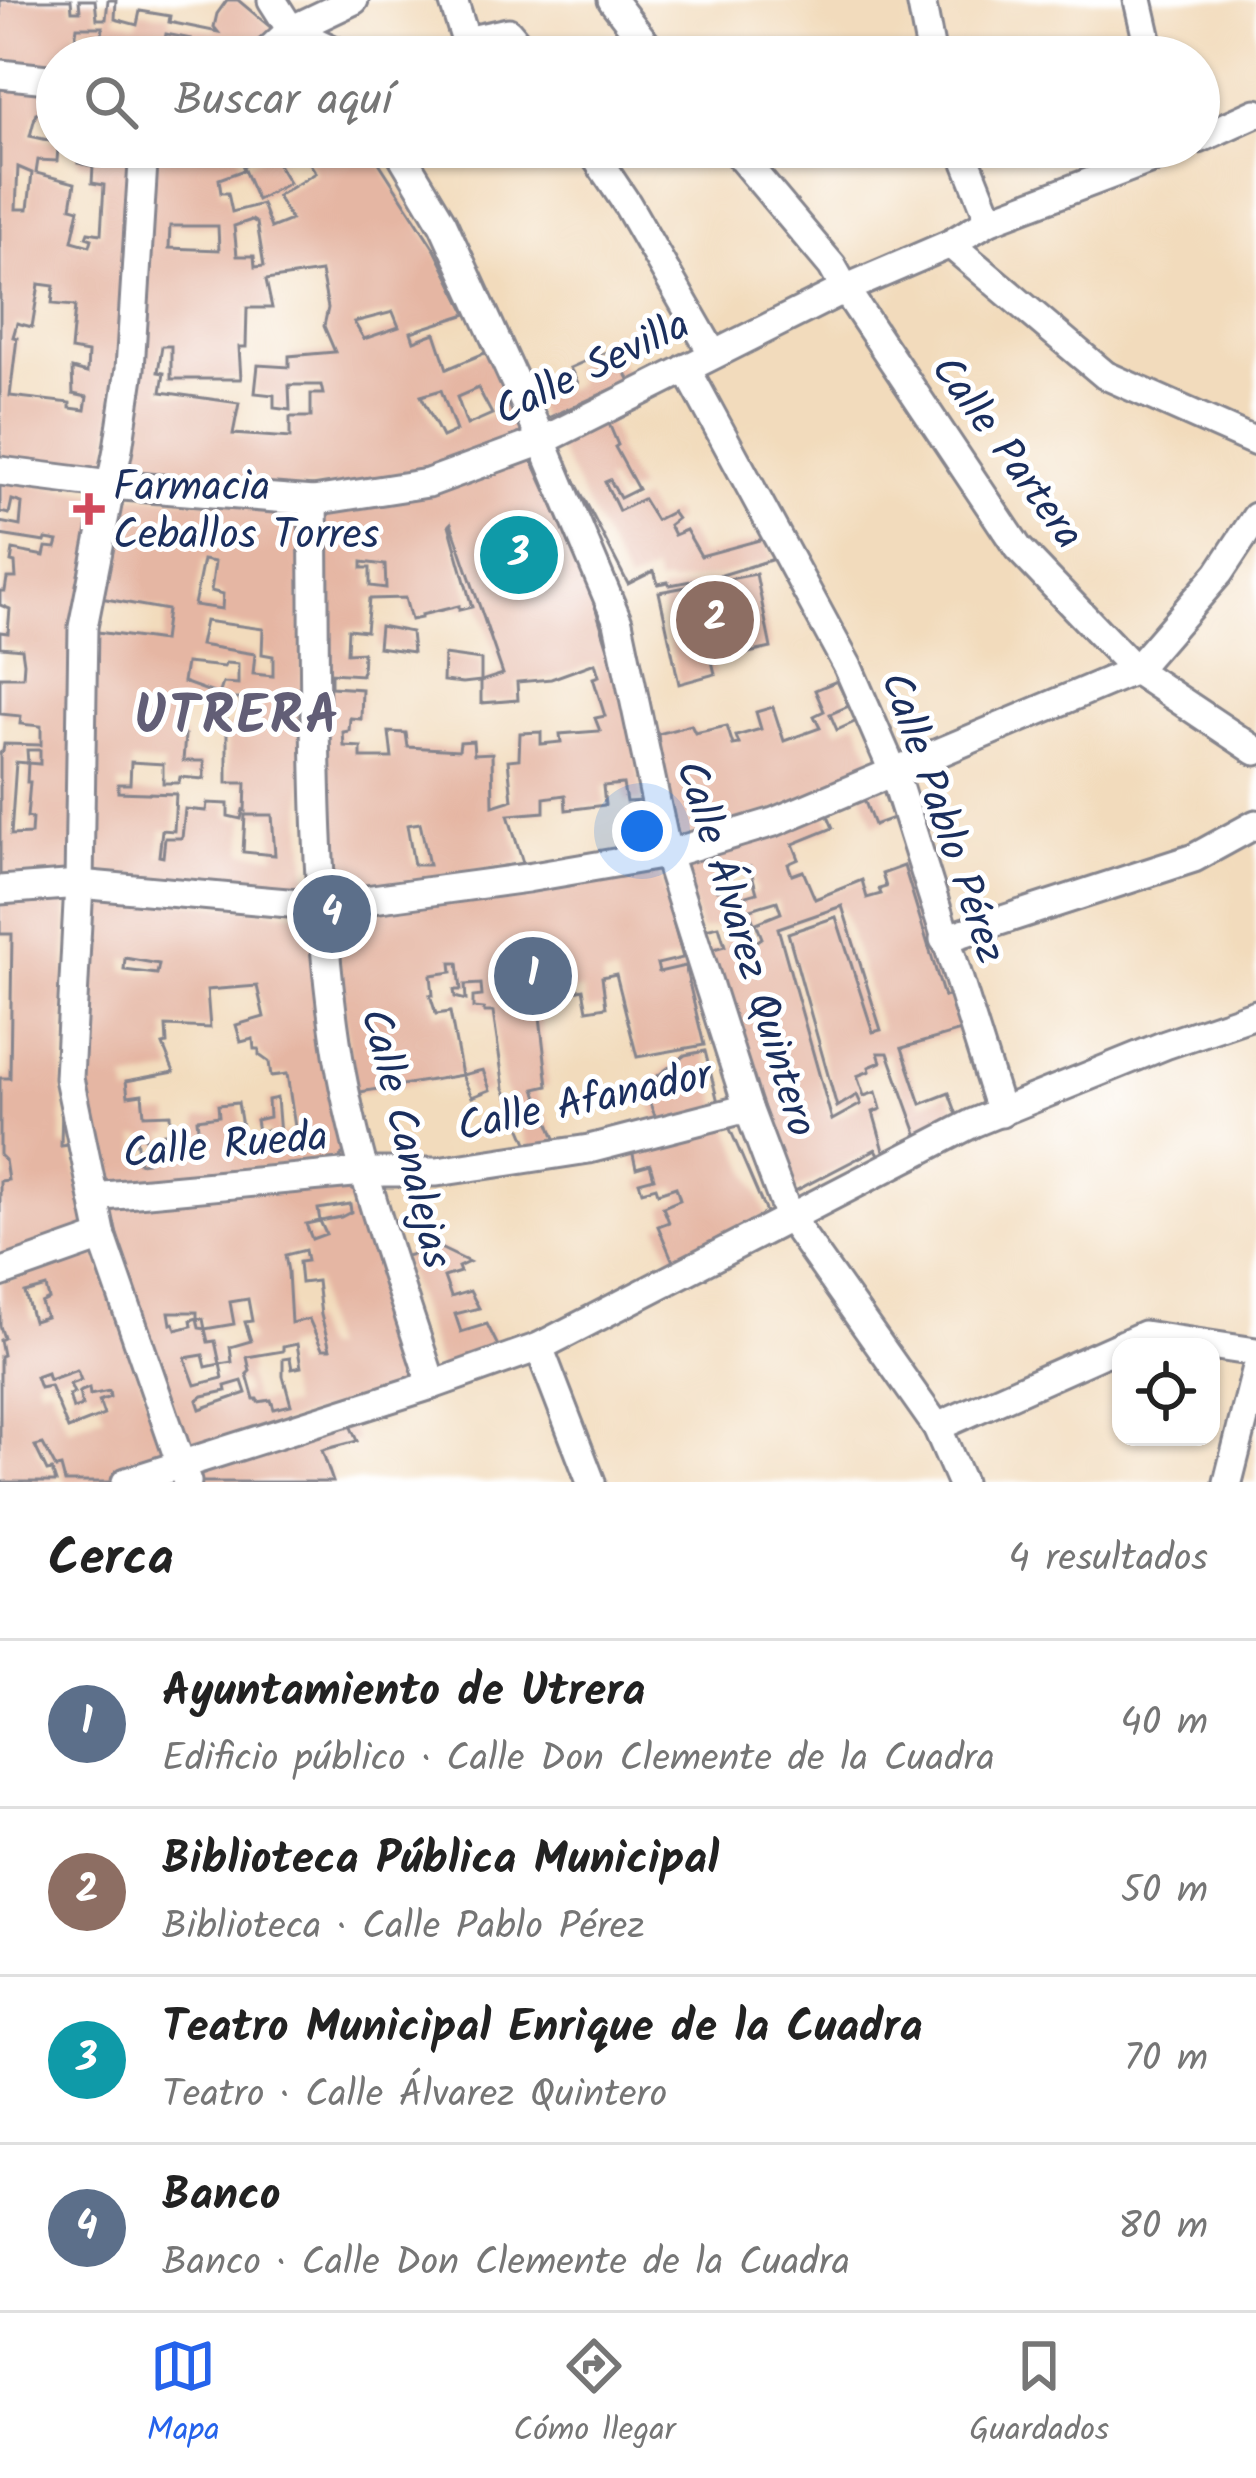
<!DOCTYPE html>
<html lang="es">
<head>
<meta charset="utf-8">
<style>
  :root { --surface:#fff; --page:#f6f6f6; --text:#222; --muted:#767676; --line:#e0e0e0; --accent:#2563eb }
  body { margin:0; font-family:Kalam,sans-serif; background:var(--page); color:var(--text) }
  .controls { position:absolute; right:36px; bottom:36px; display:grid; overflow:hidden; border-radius:24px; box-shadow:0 3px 9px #0004 }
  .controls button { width:108px; height:108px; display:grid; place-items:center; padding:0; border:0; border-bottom:3px solid var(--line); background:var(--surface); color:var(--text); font:60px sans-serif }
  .you { position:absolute; left:642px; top:831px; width:42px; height:42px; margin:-30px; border:9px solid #fff; border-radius:50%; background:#1a73e8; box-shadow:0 0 0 18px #1a73e833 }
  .badge { display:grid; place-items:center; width:78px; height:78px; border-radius:50%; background:var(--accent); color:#fff; font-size:39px; font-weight:700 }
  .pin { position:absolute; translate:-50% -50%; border:6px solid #fff; box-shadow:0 3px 12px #0006 }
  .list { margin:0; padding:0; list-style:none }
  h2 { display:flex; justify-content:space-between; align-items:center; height:156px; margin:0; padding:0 48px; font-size:51px }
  h2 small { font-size:39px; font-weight:400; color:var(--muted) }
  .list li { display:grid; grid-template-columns:78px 1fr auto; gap:36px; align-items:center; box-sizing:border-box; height:168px; padding:0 48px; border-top:3px solid var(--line) }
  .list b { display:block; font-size:45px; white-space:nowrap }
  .list p { margin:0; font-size:39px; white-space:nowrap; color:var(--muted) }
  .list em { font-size:39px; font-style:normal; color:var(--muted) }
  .icon { flex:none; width:66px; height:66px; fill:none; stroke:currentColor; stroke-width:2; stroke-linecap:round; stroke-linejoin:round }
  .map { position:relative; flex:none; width:1256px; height:1482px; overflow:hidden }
  .search { position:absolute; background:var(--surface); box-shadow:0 3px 9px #0004; left:36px; right:36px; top:36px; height:132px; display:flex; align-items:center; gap:30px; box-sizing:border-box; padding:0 42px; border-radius:66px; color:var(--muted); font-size:45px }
  .sheet { height:828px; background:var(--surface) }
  nav { display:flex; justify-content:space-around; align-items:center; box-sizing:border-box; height:168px; border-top:3px solid var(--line); background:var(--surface); font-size:33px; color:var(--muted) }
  nav a { display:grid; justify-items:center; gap:6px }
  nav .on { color:var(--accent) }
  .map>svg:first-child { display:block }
</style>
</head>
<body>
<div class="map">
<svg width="1256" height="1482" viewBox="0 0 1256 1482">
  <rect width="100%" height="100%" fill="#fff"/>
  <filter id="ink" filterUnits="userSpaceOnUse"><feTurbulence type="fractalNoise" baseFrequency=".00833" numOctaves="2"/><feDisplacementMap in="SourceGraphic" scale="24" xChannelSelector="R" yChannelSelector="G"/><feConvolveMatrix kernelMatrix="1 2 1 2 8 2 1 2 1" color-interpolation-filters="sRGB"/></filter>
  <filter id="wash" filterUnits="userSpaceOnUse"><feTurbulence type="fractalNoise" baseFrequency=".004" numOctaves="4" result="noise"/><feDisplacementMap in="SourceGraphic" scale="48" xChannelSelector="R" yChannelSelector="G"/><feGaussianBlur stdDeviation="2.7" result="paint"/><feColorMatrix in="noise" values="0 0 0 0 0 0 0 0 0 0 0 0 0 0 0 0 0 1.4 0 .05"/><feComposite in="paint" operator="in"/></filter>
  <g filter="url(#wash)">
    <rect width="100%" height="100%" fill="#f2dbbc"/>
    <g id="blocks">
      <g fill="#e5b6a3" fill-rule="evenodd">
        <path d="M 0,0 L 71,0 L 72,11 L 80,11 L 79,0 L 95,0 L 97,19 L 106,19 L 108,0 L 116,0 L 115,19 L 137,25 L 140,11 L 170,16 L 169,22 L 218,32 L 214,27 L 217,14 L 227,0 L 238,0 L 280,35 L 256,57 L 187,57 L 191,39 L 166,34 L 161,57 L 57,57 L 57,69 L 0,61 ZM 77,27 L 103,27 L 101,44 L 75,40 Z"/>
        <path d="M 0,81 L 57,85 L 57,115 L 36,113 L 30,136 L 57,142 L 58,147 L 57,161 L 38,160 L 36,173 L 75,183 L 71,207 L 79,209 L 72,241 L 90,246 L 92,239 L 86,237 L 88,232 L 101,234 L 104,185 L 92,183 L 93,166 L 78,163 L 79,151 L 69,150 L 70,147 L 139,147 L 107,475 L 0,463 ZM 18,167 L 32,173 L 28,209 L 16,209 ZM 39,284 L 54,286 L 52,304 L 75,306 L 71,350 L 88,353 L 87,373 L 72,369 L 73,394 L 87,397 L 85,410 L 70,408 L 70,403 L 10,396 L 17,338 L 13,337 L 17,323 L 32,327 Z"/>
        <path d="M 152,147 L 219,147 L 221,152 L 235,147 L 243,167 L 271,152 L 269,147 L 369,147 L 435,250 L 467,314 L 411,332 L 414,341 L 435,333 L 447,369 L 487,352 L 526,436 L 451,462 L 346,487 L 290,489 L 118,477 ZM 300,148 L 316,173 L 277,196 L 291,220 L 271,228 L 262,204 L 232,212 L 228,193 L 221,193 L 219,179 L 244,170 L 257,200 L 289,183 L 276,161 ZM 252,220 L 257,223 L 264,266 L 255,267 L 254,256 L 237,256 L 234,226 ZM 170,226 L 218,226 L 219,250 L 169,248 ZM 321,272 L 328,308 L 324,326 L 335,352 L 289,356 L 289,367 L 258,365 L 255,393 L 274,395 L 274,408 L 290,410 L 289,385 L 321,385 L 323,394 L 311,394 L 311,417 L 290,417 L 290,438 L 233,434 L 239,403 L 161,392 L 164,373 L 158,372 L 162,346 L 171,346 L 171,379 L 241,379 L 239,347 L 246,347 L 247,308 L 272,308 L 266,280 ZM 393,312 L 399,327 L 364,339 L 354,322 ZM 478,388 L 492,414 L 467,425 L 457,397 ZM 441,390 L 456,431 L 442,437 L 421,396 Z"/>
        <path d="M 613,349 L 630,381 L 541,421 L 529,389 L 557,375 L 564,391 L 578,383 L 570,368 Z"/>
        <path d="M 607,419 L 618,445 L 615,447 L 638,489 L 620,498 L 610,480 L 605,482 L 619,511 L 643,499 L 656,520 L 672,512 L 677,519 L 669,525 L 674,535 L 686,530 L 701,556 L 763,539 L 774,559 L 722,575 L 670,585 L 668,582 L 658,584 L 654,571 L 628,584 L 556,444 Z"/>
        <path d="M 531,458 L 589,586 L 632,728 L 643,801 L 626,802 L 623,784 L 603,786 L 605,805 L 566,810 L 565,795 L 544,798 L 544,812 L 508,815 L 523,863 L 328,895 L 320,507 ZM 451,523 L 503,674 L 481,681 L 481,703 L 518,700 L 517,682 L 551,679 L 595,663 L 599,676 L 593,678 L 605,716 L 595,718 L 600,731 L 560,734 L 561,742 L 541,744 L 541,732 L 520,733 L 519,759 L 508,760 L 512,800 L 493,806 L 492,753 L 474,754 L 473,741 L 460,742 L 459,750 L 408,747 L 406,733 L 389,732 L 392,758 L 361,758 L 361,747 L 344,746 L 343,732 L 349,731 L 350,718 L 361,719 L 362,689 L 331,687 L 331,673 L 362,675 L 363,652 L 347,653 L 348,629 L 366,631 L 369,599 L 405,598 L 411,620 L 421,618 L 421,615 L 459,606 L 459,610 L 472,607 L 449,525 ZM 362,562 L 385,565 L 386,588 L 370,586 L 370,568 L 362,568 ZM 420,823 L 429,865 L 414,865 L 407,825 Z"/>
        <path d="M 0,479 L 104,495 L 72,878 L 0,875 L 0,753 L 3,751 L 4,744 L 41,745 L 41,726 L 20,724 L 21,716 L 0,714 L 0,677 L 23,677 L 24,663 L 22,649 L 0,647 L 0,632 L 8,633 L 10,609 L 0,605 L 0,591 L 5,591 L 7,578 L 16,578 L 15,563 L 11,562 L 13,550 L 44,556 L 46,547 L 56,548 L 58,541 L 46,539 L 45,542 L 0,535 L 0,522 L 20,526 L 22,503 L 12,500 L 9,514 L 0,512 ZM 27,750 L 40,750 L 40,764 L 28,763 L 27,782 L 30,782 L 27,817 L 32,818 L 31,834 L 11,835 L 16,762 L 28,763 Z"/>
        <path d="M 117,495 L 302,505 L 303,825 L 309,892 L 88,874 L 90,631 L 163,641 L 167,610 L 95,597 ZM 203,560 L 215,562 L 211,591 L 223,594 L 222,609 L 194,605 ZM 205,621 L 263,629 L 262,654 L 273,656 L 273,676 L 253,674 L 255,654 L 200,645 ZM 186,663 L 224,667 L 226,663 L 238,664 L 238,684 L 223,683 L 219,695 L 183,682 ZM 229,699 L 241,699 L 238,726 L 227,725 L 227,783 L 246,783 L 245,811 L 243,810 L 241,819 L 228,816 L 228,804 L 207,803 L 206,811 L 185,809 L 182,838 L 165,838 L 163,857 L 159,856 L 162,830 L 174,831 L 176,794 L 118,792 L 118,784 L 130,784 L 131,762 L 163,764 L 163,783 L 179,783 L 180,777 L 204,779 L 204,761 L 183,761 L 185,735 L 179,734 L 184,703 L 206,706 L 207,711 L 227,717 ZM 245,815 L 272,815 L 275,855 L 243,852 Z"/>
        <path d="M 756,574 L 771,648 L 712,661 L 715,674 L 679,684 L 659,592 Z"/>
        <path d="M 380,626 L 411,632 L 413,652 L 378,647 Z"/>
        <path d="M 444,655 L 481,660 L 481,681 L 463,683 L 443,681 Z"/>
        <path d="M 837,681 L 849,706 L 830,714 L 837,730 L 857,721 L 877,769 L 767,814 L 679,841 L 661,765 L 658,734 L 691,725 L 695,733 L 727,726 L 733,745 L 739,744 L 736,736 L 761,729 L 756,712 L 773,707 L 784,741 L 820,728 L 814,716 L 824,711 L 815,690 Z"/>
        <path d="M 881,786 L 893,818 L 874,825 L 862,794 Z"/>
        <path d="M 825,809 L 833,828 L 793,844 L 799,859 L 788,864 L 792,875 L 803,871 L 815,899 L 862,880 L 867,898 L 881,894 L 879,889 L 886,887 L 882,874 L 904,866 L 944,997 L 950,995 L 961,1031 L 902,1048 L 921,1104 L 949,1093 L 960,1123 L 919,1139 L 888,1053 L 878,1053 L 881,1062 L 869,1067 L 870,1071 L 857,1076 L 864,1096 L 876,1092 L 881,1109 L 873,1112 L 885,1154 L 880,1156 L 876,1149 L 791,1193 L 706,951 L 725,946 L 719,926 L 700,930 L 681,859 ZM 750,867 L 757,893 L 732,900 L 728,886 L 717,890 L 714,880 L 726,877 L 725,873 ZM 777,901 L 781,913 L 756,923 L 762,938 L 752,945 L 753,950 L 736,955 L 733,944 L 749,939 L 743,927 L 754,923 L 748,910 ZM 842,906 L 881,1030 L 873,1032 L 836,917 L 788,933 L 837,1107 L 857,1095 L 861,1104 L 832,1120 L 778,928 Z"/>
        <path d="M 657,862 L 683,958 L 657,964 L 659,972 L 685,966 L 704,1045 L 637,1057 L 616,974 L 602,977 L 606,1007 L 587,1010 L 583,989 L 538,999 L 548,1086 L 535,1089 L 558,1146 L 531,1152 L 504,1088 L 493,1012 L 484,1012 L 484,1009 L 473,1008 L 473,997 L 482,996 L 481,984 L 465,985 L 466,1000 L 455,997 L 454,990 L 461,990 L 458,963 L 451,963 L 452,972 L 431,975 L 433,995 L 430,995 L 436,1014 L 450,1012 L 462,1075 L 354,1093 L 333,917 Z"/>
        <path d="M 87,892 L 315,915 L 350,1143 L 339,1159 L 99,1188 L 78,1076 ZM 125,958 L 159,964 L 157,974 L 124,970 ZM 257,986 L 264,1017 L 236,1025 L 241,1042 L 253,1039 L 254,1049 L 259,1049 L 259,1055 L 269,1062 L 271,1076 L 287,1074 L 295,1127 L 292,1132 L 280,1135 L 277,1098 L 268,1100 L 269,1117 L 256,1120 L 258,1131 L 268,1130 L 269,1140 L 245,1144 L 238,1103 L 218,1105 L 219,1116 L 197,1119 L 199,1137 L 181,1139 L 181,1151 L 148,1155 L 147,1162 L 139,1163 L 136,1136 L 145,1136 L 146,1146 L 166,1144 L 164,1133 L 171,1133 L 170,1114 L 144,1115 L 142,1094 L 128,1096 L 126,1081 L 174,1072 L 163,1045 L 167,1044 L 166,1026 L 210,1028 L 207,990 Z"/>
        <path d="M 67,895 L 61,1146 L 69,1145 L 93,1234 L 0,1267 L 0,1181 L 8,1180 L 5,1160 L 0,1155 L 0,1078 L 10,1078 L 12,934 L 0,934 L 0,898 Z"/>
        <path d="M 705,1051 L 720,1110 L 658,1123 L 643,1087 L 685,1055 Z"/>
        <path d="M 483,1070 L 490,1090 L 472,1097 L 462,1075 Z"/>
        <path d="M 727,1122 L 767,1215 L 674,1264 L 658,1226 L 669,1222 L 663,1207 L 680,1200 L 676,1187 L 658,1193 L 656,1187 L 642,1191 L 639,1182 L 654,1178 L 650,1164 L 636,1168 L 631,1145 Z"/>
        <path d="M 360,1177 L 424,1378 L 188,1453 L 105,1206 ZM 350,1204 L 351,1212 L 341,1217 L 320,1221 L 326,1234 L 312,1239 L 306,1224 L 320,1221 L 318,1209 ZM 305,1250 L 307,1261 L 299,1262 L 301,1283 L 317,1281 L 321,1315 L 330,1349 L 322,1349 L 309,1319 L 291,1323 L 288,1272 L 285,1255 ZM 248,1299 L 252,1321 L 245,1322 L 251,1341 L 230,1347 L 232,1362 L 220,1364 L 215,1341 L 208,1342 L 205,1329 L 234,1324 L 230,1302 ZM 169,1312 L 197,1312 L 197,1318 L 203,1319 L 205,1329 L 199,1328 L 197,1318 L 191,1320 L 192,1326 L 176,1330 L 174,1323 L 171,1324 ZM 297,1344 L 301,1367 L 292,1369 L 290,1358 L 283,1359 L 283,1376 L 291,1405 L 274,1409 L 271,1400 L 258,1402 L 257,1399 L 254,1399 L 247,1374 L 250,1371 L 247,1357 L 283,1351 L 283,1347 ZM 203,1355 L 206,1367 L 220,1364 L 223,1378 L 195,1385 L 185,1358 ZM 242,1381 L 246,1393 L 200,1409 L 197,1400 L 203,1396 L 226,1391 L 225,1386 Z"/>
        <path d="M 438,1247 L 469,1262 L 458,1267 L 460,1272 L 444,1277 L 451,1297 L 470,1291 L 479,1308 L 455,1314 L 461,1332 L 487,1324 L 499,1348 L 441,1373 L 402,1257 Z"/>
        <path d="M 96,1251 L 169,1460 L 110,1482 L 65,1482 L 61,1467 L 56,1468 L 43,1444 L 35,1446 L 47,1471 L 52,1470 L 56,1482 L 0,1482 L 0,1356 L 3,1355 L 0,1340 L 4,1338 L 0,1326 L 0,1282 ZM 46,1287 L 49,1299 L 41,1303 L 46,1317 L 33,1321 L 25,1293 ZM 77,1370 L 81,1380 L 70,1384 L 74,1393 L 69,1395 L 73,1409 L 82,1406 L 79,1392 L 89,1388 L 90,1395 L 109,1391 L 110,1397 L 99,1401 L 104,1415 L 68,1429 L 50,1386 L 40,1388 L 36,1377 L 47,1373 L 49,1380 Z"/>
        <path d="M 349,1423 L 357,1441 L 322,1450 L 333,1482 L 198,1482 L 193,1469 Z"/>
      </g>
    </g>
  </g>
  <g filter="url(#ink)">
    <use href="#blocks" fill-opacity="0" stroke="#86858d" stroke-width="3"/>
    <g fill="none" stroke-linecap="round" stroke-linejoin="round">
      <defs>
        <g id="minor">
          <path d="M 272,0 L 291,30 L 339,53 L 342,57"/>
          <path d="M 453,0 L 466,41 L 508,32 L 529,57"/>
          <path d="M 612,0 L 656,57"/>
          <path d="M 921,0 L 932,57"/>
          <path d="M 1138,0 L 1151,57"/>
          <path d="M 262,57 L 291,30 L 354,0"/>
          <path d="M 0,74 L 57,80"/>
          <path d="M 1199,139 L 1256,113"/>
          <path d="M 144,147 L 130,369 L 118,449 L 83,627 L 79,884 L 69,1078 L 102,1237 L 187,1482"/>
          <path d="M 397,147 L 443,224 L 542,441 L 618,622 L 667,854 L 748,1108 L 789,1217 L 937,1427 L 961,1482"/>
          <path d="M 589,147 L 627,204 L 713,354"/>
          <path d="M 732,147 L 832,266 L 845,289 L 1018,548 L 1135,670 L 1256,751"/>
          <path d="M 961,147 L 990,220"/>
          <path d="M 950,244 L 1105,375 L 1256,442"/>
          <path d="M 686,368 L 848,667 L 894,773 L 1001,1113"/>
          <path d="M 0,471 L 110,485 L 313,501 L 428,483 L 542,441 L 845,289 L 950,244 L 990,220 L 1183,147"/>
          <path d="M 313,501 C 316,680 310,864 336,1041 C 353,1159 396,1272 432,1385"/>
          <path d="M 0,890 L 79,884 L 321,906 L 527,878 L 667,854 L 774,822 L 1135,670 L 1219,573 L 1256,517"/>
          <path d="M 944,939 L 1194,858 L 1256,824"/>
          <path d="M 94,1197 L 364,1172 L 437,1172 L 589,1149 L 748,1108"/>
          <path d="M 0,1273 L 102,1237"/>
          <path d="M 539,1347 L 591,1482"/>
          <path d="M 937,1427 L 1144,1335 L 1256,1352"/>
          <path d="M 126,1482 L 432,1385 L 539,1347 L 973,1123 L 1165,1045 L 1256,1014"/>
          <path d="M 1228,1482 L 1256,1371"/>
        </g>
      </defs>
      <use href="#minor" stroke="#86858d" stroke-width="33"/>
      <use href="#minor" stroke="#fff" stroke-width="27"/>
    </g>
  </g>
  <path fill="#d1495b" stroke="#fff" stroke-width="4.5" d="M83 491h12v12h12v12h-12v12h-12v-12h-12v-12h12z"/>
  <g text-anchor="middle" stroke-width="10" stroke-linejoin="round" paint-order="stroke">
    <g font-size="42" fill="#1b2f5e" stroke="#fff">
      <text transform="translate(591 366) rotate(-26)" y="15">Calle Sevilla</text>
      <text transform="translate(1009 451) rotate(54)" y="15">Calle Partera</text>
      <text transform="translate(945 817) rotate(71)" y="15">Calle Pablo Pérez</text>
      <text transform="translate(748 948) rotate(73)" y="15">Calle Álvarez Quintero</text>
      <text transform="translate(584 1099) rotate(-12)" y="15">Calle Afanador</text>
      <text transform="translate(408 1138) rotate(76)" y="15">Calle Canalejas</text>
      <text transform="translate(225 1143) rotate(-5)" y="15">Calle Rueda</text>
    </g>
    <g font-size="42" fill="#1b2f5e" stroke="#fff" text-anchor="start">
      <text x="113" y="500">Farmacia<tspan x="113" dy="48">Ceballos Torres</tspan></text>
    </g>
    <g font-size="54" font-weight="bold" letter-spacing="3" fill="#625e76" stroke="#fff">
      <text x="238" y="733">UTRERA</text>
    </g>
  </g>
</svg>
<div class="controls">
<button><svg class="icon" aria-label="locate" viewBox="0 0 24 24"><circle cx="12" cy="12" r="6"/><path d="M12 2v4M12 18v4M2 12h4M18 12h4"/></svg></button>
</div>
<div class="you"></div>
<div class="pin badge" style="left:533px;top:976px;background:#5c6f8a">1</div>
<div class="pin badge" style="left:715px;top:620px;background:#8d6e63">2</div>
<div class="pin badge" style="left:519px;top:555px;background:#0f9aa8">3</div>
<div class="pin badge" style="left:332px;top:914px;background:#5c6f8a">4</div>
<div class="search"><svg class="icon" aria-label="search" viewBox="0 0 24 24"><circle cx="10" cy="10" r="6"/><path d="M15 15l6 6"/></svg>Buscar aquí</div>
</div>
<section class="sheet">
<h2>Cerca<small>4 resultados</small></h2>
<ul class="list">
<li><span class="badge" style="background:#5c6f8a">1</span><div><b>Ayuntamiento de Utrera</b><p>Edificio público · Calle Don Clemente de la Cuadra</p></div><em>40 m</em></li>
<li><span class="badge" style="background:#8d6e63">2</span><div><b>Biblioteca Pública Municipal</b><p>Biblioteca · Calle Pablo Pérez</p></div><em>50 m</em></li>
<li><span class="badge" style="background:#0f9aa8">3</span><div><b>Teatro Municipal Enrique de la Cuadra</b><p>Teatro · Calle Álvarez Quintero</p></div><em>70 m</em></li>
<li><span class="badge" style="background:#5c6f8a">4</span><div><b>Banco</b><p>Banco · Calle Don Clemente de la Cuadra</p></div><em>80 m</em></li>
</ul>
</section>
<nav>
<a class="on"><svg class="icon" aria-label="map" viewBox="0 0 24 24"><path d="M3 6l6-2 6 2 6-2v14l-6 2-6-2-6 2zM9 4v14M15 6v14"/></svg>Mapa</a>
<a><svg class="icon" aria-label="directions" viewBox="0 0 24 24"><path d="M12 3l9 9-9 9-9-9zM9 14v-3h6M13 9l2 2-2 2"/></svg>Cómo llegar</a>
<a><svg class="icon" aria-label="saved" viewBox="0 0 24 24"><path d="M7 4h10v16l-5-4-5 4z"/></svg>Guardados</a>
</nav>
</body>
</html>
